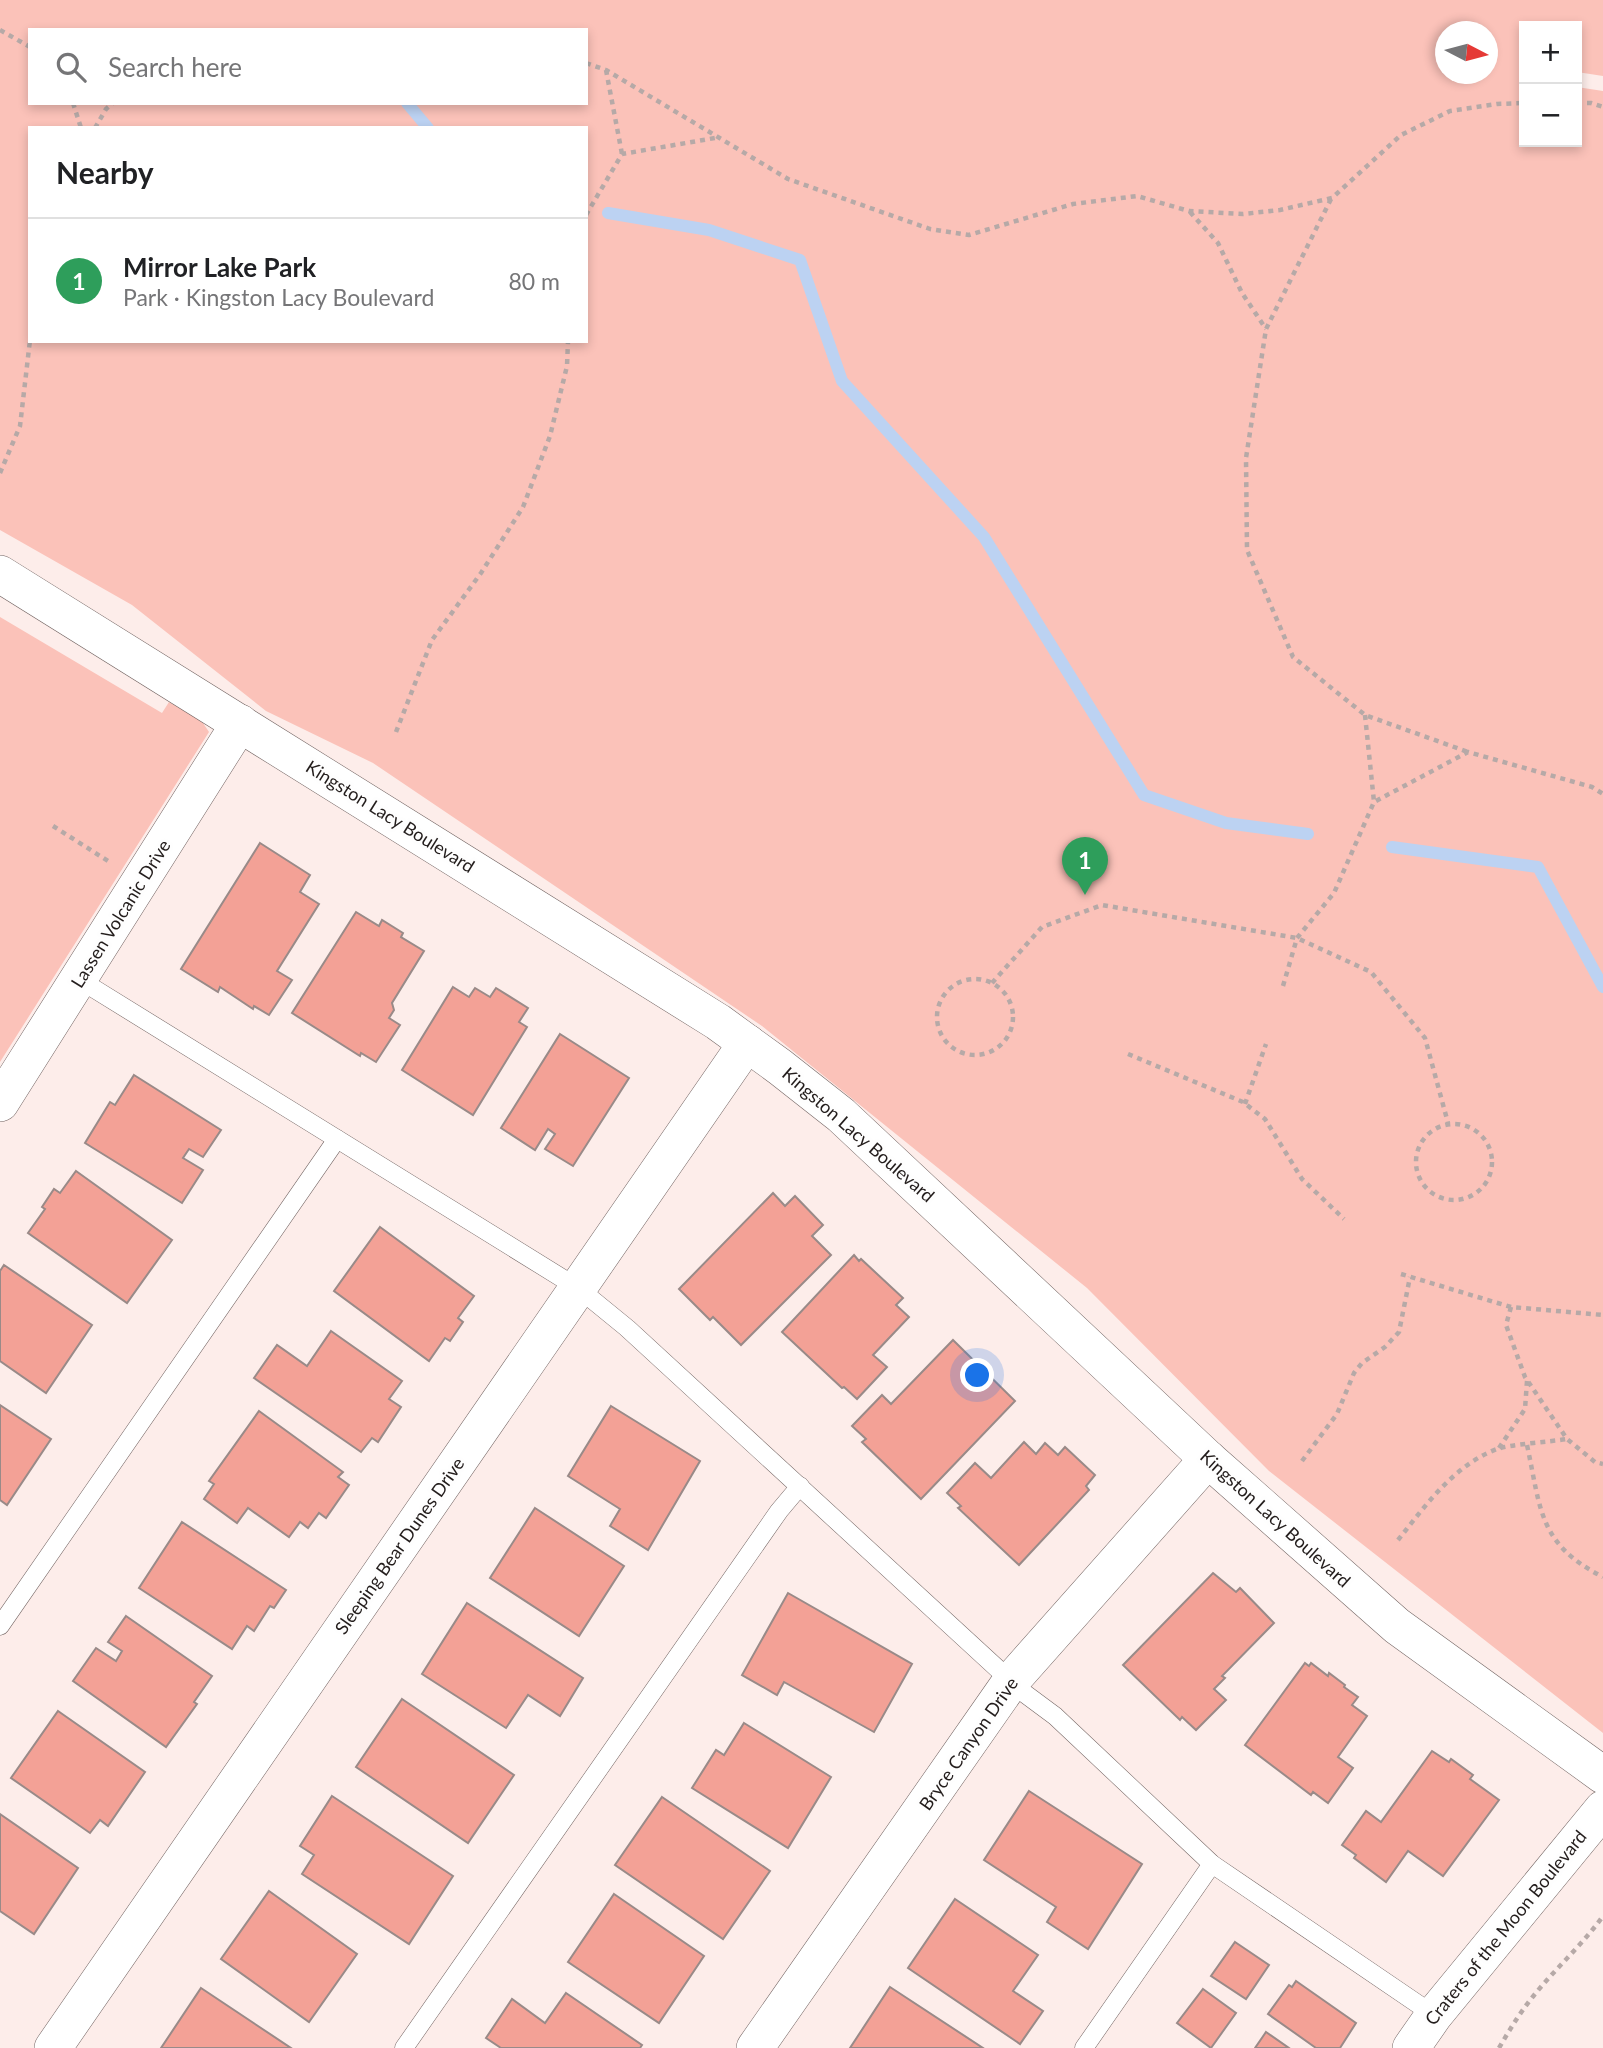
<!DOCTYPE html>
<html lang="en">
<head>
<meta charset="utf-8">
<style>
  :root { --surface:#fff; --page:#f2f2f2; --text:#202124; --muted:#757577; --line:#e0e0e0; --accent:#2075df }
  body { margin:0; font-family:Lato,sans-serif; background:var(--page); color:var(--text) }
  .controls { position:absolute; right:21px; top:21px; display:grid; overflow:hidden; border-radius:0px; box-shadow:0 4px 10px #0003 }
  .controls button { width:63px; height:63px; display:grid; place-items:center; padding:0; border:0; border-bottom:2px solid var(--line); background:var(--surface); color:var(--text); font:35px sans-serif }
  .compass { position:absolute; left:1435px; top:21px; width:63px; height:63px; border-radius:50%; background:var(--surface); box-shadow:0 4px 10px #0003; rotate:96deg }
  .you { position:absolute; left:978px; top:1376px; width:24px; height:24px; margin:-18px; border:5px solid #fff; border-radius:50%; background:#1a73e8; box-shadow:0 0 0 10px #1a73e833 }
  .badge { display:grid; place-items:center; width:46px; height:46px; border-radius:50%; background:var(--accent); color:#fff; font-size:23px; font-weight:700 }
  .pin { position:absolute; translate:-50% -58px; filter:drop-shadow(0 2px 4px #0008) }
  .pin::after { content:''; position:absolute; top:37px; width:24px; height:21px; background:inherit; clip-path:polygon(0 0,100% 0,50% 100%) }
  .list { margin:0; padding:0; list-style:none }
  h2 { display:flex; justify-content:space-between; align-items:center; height:91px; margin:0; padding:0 28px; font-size:30px }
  h2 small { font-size:23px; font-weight:400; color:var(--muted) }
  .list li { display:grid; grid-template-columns:46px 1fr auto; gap:21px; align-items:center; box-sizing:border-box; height:126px; padding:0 28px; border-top:2px solid var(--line) }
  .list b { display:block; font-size:26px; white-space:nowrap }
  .list p { margin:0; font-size:23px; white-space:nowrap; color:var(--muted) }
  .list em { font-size:23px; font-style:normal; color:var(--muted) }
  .icon { flex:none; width:38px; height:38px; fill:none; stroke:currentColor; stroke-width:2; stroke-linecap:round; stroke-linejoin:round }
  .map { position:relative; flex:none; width:1603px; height:2048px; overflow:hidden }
  .search { position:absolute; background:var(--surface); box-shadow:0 4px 10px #0003; left:28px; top:28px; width:560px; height:77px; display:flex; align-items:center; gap:18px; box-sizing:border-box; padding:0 24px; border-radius:0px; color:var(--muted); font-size:26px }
  .panel { position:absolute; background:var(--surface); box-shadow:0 4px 10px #0003; left:28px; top:126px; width:560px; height:217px; border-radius:0px }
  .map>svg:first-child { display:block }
</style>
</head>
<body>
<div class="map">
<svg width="1603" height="2048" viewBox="0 0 1603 2048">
  <rect width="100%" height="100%" fill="#fdedea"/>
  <g fill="#fbc2b9" fill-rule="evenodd">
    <path d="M 0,0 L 1603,0 L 1603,76 L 1577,72 L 1577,26 L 1524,26 L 1524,142 L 1577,142 L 1577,87 L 1603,91 L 1603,1733 L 1269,1471 L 1087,1288 L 762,1026 L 373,763 L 266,711 L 132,605 L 0,530 ZM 30,30 L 586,30 L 586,103 L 30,103 ZM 1446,32 L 1488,32 L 1488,74 L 1446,74 ZM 30,128 L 586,128 L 586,341 L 30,341 Z"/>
    <path d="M 0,617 L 162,713 L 169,702 L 201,720 L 209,732 L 0,1062 Z"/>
  </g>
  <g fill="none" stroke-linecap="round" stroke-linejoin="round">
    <g stroke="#bcd2f2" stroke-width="12">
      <path d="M 407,103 L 428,128"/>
      <path d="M 608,213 L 709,230 L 800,260 L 842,381 L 984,537 L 1144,795 L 1226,823 L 1308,834"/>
      <path d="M 1392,847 L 1538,867 L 1603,987"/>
    </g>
  </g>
  <g fill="#f3a196" stroke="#998a88" stroke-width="2">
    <path d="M 260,843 L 310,875 L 300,892 L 319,904 L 277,971 L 292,980 L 269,1015 L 254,1006 L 253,1009 L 220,987 L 218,992 L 181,969 Z"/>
    <path d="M 356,912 L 379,926 L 382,920 L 403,933 L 401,937 L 424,951 L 392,1003 L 394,1010 L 389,1018 L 400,1025 L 376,1062 L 361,1053 L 360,1056 L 292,1013 Z"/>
    <path d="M 453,987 L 469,997 L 475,988 L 490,997 L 496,988 L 528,1008 L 519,1022 L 527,1027 L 473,1115 L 402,1070 Z"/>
    <path d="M 560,1034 L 629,1078 L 573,1166 L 545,1149 L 555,1134 L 548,1129 L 535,1150 L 501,1128 Z"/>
    <path d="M 134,1075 L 221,1130 L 203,1157 L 189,1149 L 183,1158 L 203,1170 L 182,1203 L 85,1143 L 110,1102 L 115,1105 Z"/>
    <path d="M 76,1171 L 172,1240 L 127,1303 L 28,1233 L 45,1209 L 42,1207 L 54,1189 L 60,1193 Z"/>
    <path d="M 773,1193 L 785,1206 L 795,1196 L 823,1225 L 812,1236 L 831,1255 L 741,1345 L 713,1317 L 710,1320 L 679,1289 Z"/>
    <path d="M 380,1227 L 474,1296 L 458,1318 L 463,1322 L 450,1341 L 445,1338 L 429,1361 L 334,1291 Z"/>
    <path d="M 854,1255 L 859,1261 L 861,1259 L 903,1298 L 896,1305 L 909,1317 L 873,1355 L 887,1367 L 857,1399 L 844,1387 L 842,1388 L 782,1332 Z"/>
    <path d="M 4,1265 L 92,1325 L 46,1393 L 0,1361 L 0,1271 Z"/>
    <path d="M 331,1331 L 402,1381 L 389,1399 L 401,1407 L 378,1442 L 372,1438 L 361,1452 L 254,1378 L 277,1345 L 307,1366 Z"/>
    <path d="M 953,1340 L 1015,1401 L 921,1499 L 862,1442 L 866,1439 L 852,1426 L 882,1395 L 891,1404 Z"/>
    <path d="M 0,1405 L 51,1439 L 7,1505 L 0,1500 Z"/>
    <path d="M 611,1406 L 700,1461 L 648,1550 L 610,1526 L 620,1509 L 568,1476 Z"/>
    <path d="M 259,1411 L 343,1472 L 338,1477 L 349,1485 L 326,1518 L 319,1513 L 308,1528 L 300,1522 L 289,1537 L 248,1508 L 237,1523 L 204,1499 L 214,1484 L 209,1481 Z"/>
    <path d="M 1024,1442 L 1036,1454 L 1045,1443 L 1058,1455 L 1065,1447 L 1095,1475 L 1086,1486 L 1089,1490 L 1019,1565 L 958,1508 L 961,1506 L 947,1493 L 975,1463 L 991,1478 Z"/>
    <path d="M 535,1508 L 624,1566 L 579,1636 L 490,1578 Z"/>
    <path d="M 182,1522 L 286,1590 L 274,1608 L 270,1606 L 254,1631 L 247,1626 L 232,1649 L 139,1588 Z"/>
    <path d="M 1213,1573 L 1236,1592 L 1240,1588 L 1274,1623 L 1222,1676 L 1225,1678 L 1214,1689 L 1226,1700 L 1196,1730 L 1182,1717 L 1180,1720 L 1123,1665 Z"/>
    <path d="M 788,1593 L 912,1664 L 874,1732 L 784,1682 L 777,1695 L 742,1675 Z"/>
    <path d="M 467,1603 L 583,1678 L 560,1716 L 528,1695 L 506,1728 L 422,1674 Z"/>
    <path d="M 126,1616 L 212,1676 L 194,1702 L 197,1704 L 166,1747 L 73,1681 L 96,1648 L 116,1661 L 122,1651 L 108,1642 Z"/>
    <path d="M 1305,1663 L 1309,1666 L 1311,1663 L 1328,1676 L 1329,1673 L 1345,1685 L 1344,1687 L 1358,1697 L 1352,1705 L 1367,1716 L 1338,1757 L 1353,1768 L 1328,1803 L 1313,1792 L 1311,1795 L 1245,1745 Z"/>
    <path d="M 402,1699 L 514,1775 L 468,1843 L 356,1767 Z"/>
    <path d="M 58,1711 L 145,1772 L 108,1826 L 100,1820 L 90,1833 L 11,1778 Z"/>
    <path d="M 744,1723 L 831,1777 L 788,1848 L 692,1788 L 716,1750 L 724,1755 Z"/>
    <path d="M 1432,1751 L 1449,1762 L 1451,1759 L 1473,1775 L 1470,1779 L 1499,1800 L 1443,1876 L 1408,1851 L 1386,1882 L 1354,1858 L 1356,1855 L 1342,1845 L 1366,1811 L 1381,1822 Z"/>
    <path d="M 1029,1791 L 1142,1864 L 1088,1949 L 1047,1922 L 1056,1907 L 984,1860 Z"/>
    <path d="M 332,1796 L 453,1876 L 409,1944 L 302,1874 L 314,1855 L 300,1846 Z"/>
    <path d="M 662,1797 L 770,1871 L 723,1939 L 615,1865 Z"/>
    <path d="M 0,1814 L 78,1868 L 34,1934 L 0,1911 Z"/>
    <path d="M 269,1891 L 357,1954 L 309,2022 L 221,1959 Z"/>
    <path d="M 614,1894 L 704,1956 L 659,2023 L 568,1962 Z"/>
    <path d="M 955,1899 L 1038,1955 L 1013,1991 L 1043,2011 L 1020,2044 L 908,1968 Z"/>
    <path d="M 1235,1942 L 1269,1965 L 1246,1999 L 1211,1976 Z"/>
    <path d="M 1296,1981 L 1356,2023 L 1340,2048 L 1316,2048 L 1268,2014 L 1289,1985 L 1292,1987 Z"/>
    <path d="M 890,1987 L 983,2048 L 850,2048 Z"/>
    <path d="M 201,1988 L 291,2048 L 161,2048 Z"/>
    <path d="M 1203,1989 L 1236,2013 L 1211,2048 L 1177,2023 Z"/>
    <path d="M 566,1993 L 642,2045 L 640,2048 L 501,2048 L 486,2038 L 512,1999 L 545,2023 Z"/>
    <path d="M 1266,2032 L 1289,2048 L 1255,2048 Z"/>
  </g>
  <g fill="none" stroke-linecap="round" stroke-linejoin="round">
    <defs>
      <g id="lane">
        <path d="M 80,980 L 578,1288 L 627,1328 L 1024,1693 L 1055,1716 L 1212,1864 L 1434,2015"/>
        <path d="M 0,1626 L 337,1139"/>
        <path d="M 404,2048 L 779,1511 L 800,1486"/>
        <path d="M 1084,2048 L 1212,1864"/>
      </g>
      <g id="street">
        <path d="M 0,574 L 718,1022 L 780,1067 L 841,1115 L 1208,1459 L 1397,1626 L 1603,1775"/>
        <path d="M 0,1103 L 240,723"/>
        <path d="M 53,2048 L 747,1043"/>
        <path d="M 755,2048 L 1012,1680 L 1208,1459"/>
        <path d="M 1411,2048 L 1434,2015 L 1603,1809"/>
      </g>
    </defs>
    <use href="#lane" stroke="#746664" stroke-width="19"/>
    <use href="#street" stroke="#746664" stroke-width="38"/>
    <g stroke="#b6a9a7" stroke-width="4.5" stroke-dasharray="5 5" stroke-linecap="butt">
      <path d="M 0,30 L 30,47"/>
      <path d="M 586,63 L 606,70 L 788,179 L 930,229 L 969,235 L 1073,204 L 1137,196 L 1189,211 L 1243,214 L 1280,210 L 1332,198 L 1401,135 L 1450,111 L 1497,104 L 1524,103"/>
      <path d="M 606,70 L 622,154"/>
      <path d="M 73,103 L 81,128"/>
      <path d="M 1577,103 L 1591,103 L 1603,107"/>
      <path d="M 95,128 L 106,109 L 113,103"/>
      <path d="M 1331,199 L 1266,329 L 1246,458 L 1247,550 L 1293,657 L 1365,715 L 1468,752"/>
      <path d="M 1190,212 L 1218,243 L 1242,293 L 1266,329"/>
      <path d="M 586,215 L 622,154 L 715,138"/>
      <path d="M 0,473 L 20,426 L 30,340"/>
      <path d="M 1365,715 L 1374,802"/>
      <path d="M 396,732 L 432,640 L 481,573 L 523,507 L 550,436 L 567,366 L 568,341"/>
      <path d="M 53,826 L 108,861"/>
      <circle cx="975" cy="1017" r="38"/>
      <path d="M 992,983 L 1042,927 L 1102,905 L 1297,938 L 1371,972 L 1425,1038 L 1448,1123"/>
      <path d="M 1283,986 L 1297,938 L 1334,893 L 1374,802 L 1468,752 L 1592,787 L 1603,794"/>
      <path d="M 1128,1054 L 1243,1102 L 1265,1119 L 1302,1179 L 1344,1219"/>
      <path d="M 1245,1104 L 1266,1044"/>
      <circle cx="1454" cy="1162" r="38"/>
      <path d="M 1401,1274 L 1511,1307 L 1603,1315"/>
      <path d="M 1511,1307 L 1506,1325 L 1525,1377 L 1567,1439 L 1595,1462 L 1603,1464"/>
      <path d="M 1527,1445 C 1541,1509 1538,1544 1603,1577"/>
      <path d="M 1499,1448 L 1525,1409 L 1527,1381"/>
      <path d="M 1302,1461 L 1337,1414 L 1354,1373 L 1362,1363 L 1385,1347 L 1399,1332 L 1410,1277"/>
      <path d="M 1398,1540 C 1426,1505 1454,1465 1497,1449 C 1512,1444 1549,1442 1567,1439"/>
      <path d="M 1499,2048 C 1510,2029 1521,2011 1535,1994 C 1557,1967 1583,1944 1603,1916"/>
    </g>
    <use href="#lane" stroke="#fff" stroke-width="18"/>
    <use href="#street" stroke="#fff" stroke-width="37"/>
  </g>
  <g text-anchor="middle" stroke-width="7" stroke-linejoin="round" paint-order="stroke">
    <g font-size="18" fill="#231d1c" stroke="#fefefe">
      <text transform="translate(390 817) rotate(32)" y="6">Kingston Lacy Boulevard</text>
      <text transform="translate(121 914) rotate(-58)" y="6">Lassen Volcanic Drive</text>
      <text transform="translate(858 1135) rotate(41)" y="6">Kingston Lacy Boulevard</text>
      <text transform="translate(1275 1519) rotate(42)" y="6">Kingston Lacy Boulevard</text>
      <text transform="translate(400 1546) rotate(-55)" y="6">Sleeping Bear Dunes Drive</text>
      <text transform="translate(969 1744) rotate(-55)" y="6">Bryce Canyon Drive</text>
      <text transform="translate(1506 1928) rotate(-51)" y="6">Craters of the Moon Boulevard</text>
    </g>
  </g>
</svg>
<div class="controls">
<button>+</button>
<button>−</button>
</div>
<svg class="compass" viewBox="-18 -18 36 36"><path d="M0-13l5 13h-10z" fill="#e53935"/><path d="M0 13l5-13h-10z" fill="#757577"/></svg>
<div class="you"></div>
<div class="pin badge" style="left:1085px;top:895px;background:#2e9e5b">1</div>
<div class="search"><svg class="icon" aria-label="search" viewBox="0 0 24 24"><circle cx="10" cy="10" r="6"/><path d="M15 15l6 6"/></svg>Search here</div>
<section class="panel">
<h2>Nearby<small></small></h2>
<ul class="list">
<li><span class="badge" style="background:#2e9e5b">1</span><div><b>Mirror Lake Park</b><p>Park · Kingston Lacy Boulevard</p></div><em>80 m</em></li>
</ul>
</section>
</div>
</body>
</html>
